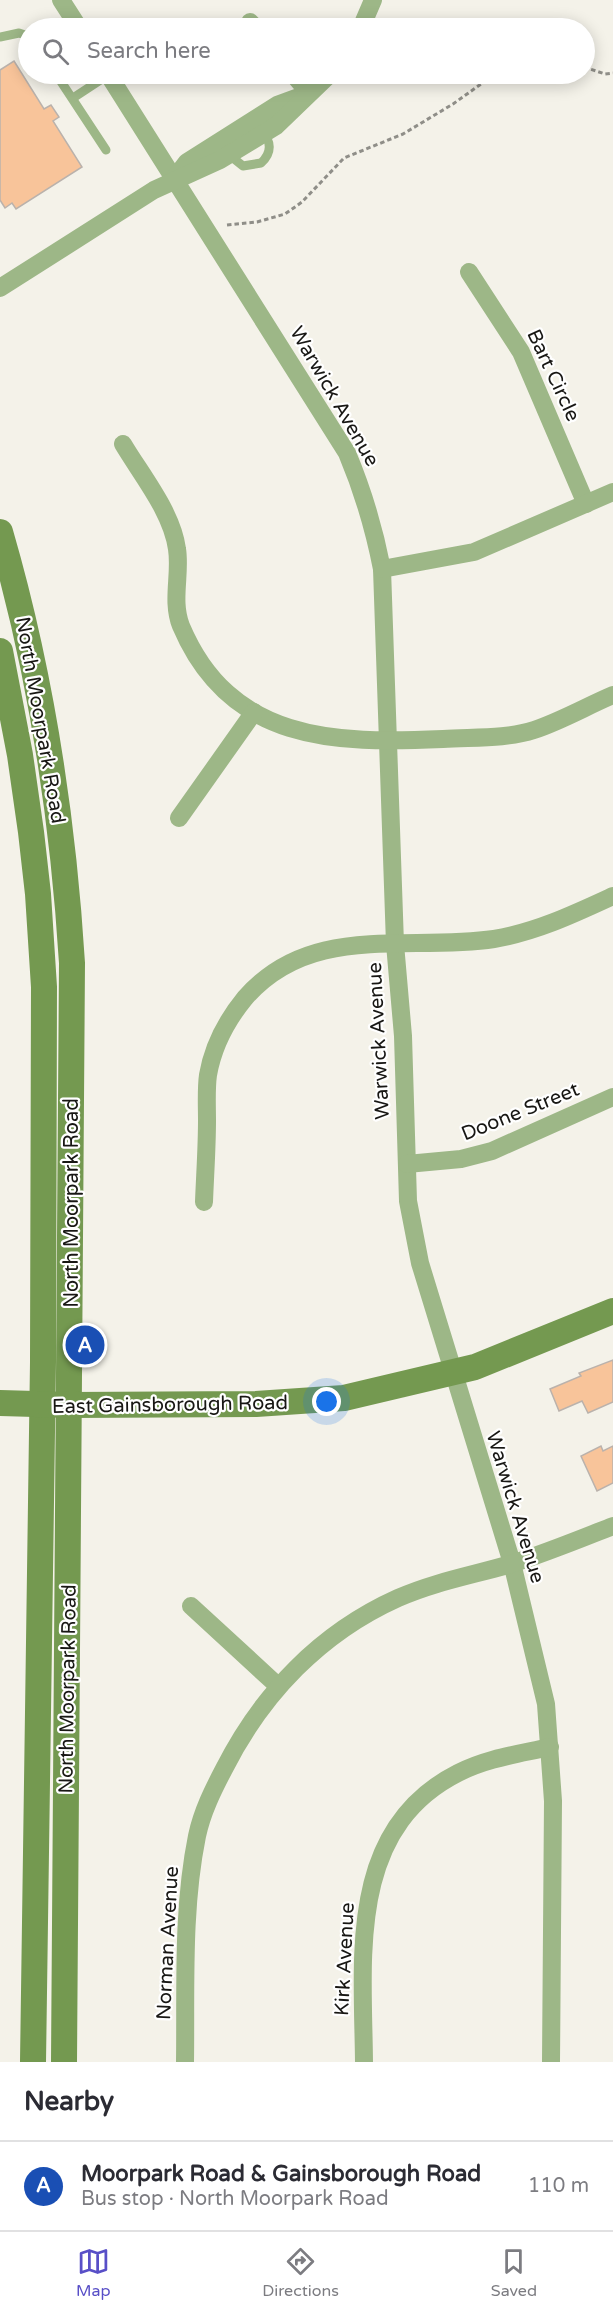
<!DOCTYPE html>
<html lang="en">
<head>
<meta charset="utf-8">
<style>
  :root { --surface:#fff; --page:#f7f7f7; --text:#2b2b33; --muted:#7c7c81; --line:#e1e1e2; --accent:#584fc7 }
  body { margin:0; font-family:"Varela Round",sans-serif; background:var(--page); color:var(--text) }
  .you { position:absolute; left:327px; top:1402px; width:21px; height:21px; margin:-15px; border:4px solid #fff; border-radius:50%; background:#1a73e8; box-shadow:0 0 0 9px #1a73e833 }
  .badge { display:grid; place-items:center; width:39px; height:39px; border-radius:50%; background:var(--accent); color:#fff; font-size:20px; font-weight:700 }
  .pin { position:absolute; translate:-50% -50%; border:3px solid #fff; box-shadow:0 2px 6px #0006 }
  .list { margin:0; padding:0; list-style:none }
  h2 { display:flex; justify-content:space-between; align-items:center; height:78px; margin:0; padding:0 24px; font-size:26px }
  h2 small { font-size:20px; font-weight:400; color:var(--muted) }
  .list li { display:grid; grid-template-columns:39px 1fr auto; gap:18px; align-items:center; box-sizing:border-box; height:90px; padding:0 24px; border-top:2px solid var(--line) }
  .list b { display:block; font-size:22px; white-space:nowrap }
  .list p { margin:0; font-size:20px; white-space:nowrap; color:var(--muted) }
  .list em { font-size:20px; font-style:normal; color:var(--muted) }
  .icon { flex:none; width:33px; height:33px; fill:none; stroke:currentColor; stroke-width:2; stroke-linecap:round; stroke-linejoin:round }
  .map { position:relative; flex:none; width:613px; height:2062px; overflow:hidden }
  .search { position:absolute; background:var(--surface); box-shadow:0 3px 15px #0003; left:18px; right:18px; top:18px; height:66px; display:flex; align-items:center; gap:15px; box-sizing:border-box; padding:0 21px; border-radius:33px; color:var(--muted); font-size:22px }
  .sheet { height:168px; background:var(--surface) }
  nav { display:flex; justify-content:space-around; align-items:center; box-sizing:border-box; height:84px; border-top:2px solid var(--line); background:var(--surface); font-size:16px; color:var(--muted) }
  nav a { display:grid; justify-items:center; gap:3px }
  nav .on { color:var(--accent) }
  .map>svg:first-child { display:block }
</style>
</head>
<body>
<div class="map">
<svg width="613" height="2062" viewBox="0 0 613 2062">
  <rect width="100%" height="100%" fill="#f4f2e9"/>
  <g fill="#f8c49a" stroke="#bab2ac" stroke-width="1.5">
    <path d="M 14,61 L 44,109 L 51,105 L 59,117 L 53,121 L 82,167 L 16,209 L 12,203 L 5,208 L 0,200 L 0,70 Z"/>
    <path d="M 613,1360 L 613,1402 L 588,1413 L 582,1401 L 559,1411 L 550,1389 L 581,1376 L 579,1373 Z"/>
    <path d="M 601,1446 L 603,1451 L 613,1446 L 613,1483 L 597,1491 L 581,1456 Z"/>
  </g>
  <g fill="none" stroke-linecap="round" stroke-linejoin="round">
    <g stroke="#8f8e88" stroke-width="3" stroke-dasharray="4.5 3" stroke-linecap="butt">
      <path d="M 584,67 L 605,74 L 613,73"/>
      <path d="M 227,225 L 257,222 L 285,214 L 302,202 L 344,158 L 403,134 L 453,104 L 495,74"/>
    </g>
    <g stroke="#9db787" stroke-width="9">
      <path d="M 0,37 L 19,33 L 28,36"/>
      <path d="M 56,74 L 106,150"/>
      <path d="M 73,98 L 108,75"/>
      <path d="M 231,152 L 233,158 L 243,166 L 261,163 C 272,153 272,141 261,131"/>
    </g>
    <g stroke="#9db787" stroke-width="18">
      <path d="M 61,0 L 79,28"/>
      <path d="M 250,22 L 256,28"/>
      <path d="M 361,28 L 373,0"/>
      <path d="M 108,74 L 347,453 C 363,491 374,528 382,569 L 395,944 L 403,1036 L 408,1201 L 420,1263 L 512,1563 L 546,1704 L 553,1801 L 551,2062"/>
      <path d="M 293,74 L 309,93"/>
      <path d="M 174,179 L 187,162 L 277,105 L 307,94"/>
      <path d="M 469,272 L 521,352 L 586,504"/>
      <path d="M 0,288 L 154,190 L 220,160 L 276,126 L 330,74"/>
      <path d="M 123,444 C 142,476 172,512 177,549 C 181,574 171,601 181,626 C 230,742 334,744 443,739 C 473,737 506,739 534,730 C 561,721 587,706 613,695"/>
      <path d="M 382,569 L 474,552 L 613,492"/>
      <path d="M 179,818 L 254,712"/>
      <path d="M 407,1164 L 461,1159 L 492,1151 L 613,1097"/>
      <path d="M 204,1202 C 205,1175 207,1148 207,1120 C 207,1106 206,1089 208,1075 C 213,1046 227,1020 245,998 C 311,922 406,952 494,939 C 536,932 574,914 613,896"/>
      <path d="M 191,1606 L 278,1686"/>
      <path d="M 185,2062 C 186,1987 182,1910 197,1836 C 202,1812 213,1790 224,1769 C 262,1694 320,1633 398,1598 C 434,1582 473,1575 511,1564 C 546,1553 580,1539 613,1526"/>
      <path d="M 364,2062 C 363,1957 347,1829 458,1773 C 487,1758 519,1754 550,1747"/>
    </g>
    <g stroke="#749950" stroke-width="26">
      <path d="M 0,532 C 41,673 63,817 72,963 L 64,2062"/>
      <path d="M 0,651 L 20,755 L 31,832 L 38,894 L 44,987 L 43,1362 L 33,2062"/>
      <path d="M 0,1403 L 70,1405 L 256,1404 L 344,1398 L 475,1367 L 613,1311"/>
    </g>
  </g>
  <g text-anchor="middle" stroke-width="4.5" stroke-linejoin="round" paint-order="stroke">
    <g font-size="20" fill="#181714" stroke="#fff">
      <text transform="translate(554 375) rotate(65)" y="7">Bart Circle</text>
      <text transform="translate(335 396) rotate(60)" y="7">Warwick Avenue</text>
      <text transform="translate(41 720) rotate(80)" y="7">North Moorpark Road</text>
      <text transform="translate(378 1041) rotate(-93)" y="7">Warwick Avenue</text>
      <text transform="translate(520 1111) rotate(-22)" y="7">Doone Street</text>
      <text transform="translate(71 1203) rotate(-90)" y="7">North Moorpark Road</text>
      <text transform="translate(170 1404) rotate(-1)" y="7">East Gainsborough Road</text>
      <text transform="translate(516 1507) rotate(73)" y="7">Warwick Avenue</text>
      <text transform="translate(67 1689) rotate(-89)" y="7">North Moorpark Road</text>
      <text transform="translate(167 1943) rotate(-87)" y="7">Norman Avenue</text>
      <text transform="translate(344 1959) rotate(-87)" y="7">Kirk Avenue</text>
    </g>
  </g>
</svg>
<div class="you"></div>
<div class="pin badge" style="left:85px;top:1345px;background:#1a4fb4">A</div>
<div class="search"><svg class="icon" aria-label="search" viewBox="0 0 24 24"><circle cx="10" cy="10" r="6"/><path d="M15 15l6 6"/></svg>Search here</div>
</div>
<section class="sheet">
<h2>Nearby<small></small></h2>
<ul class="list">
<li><span class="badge" style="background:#1a4fb4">A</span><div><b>Moorpark Road &amp; Gainsborough Road</b><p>Bus stop · North Moorpark Road</p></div><em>110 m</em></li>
</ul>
</section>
<nav>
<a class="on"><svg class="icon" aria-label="map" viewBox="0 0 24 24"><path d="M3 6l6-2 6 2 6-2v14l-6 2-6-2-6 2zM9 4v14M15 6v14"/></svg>Map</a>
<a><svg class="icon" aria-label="directions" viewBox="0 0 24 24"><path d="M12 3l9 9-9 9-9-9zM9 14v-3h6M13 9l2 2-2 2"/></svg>Directions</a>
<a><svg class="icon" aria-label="saved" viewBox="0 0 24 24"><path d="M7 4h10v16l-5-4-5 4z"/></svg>Saved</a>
</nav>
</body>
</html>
